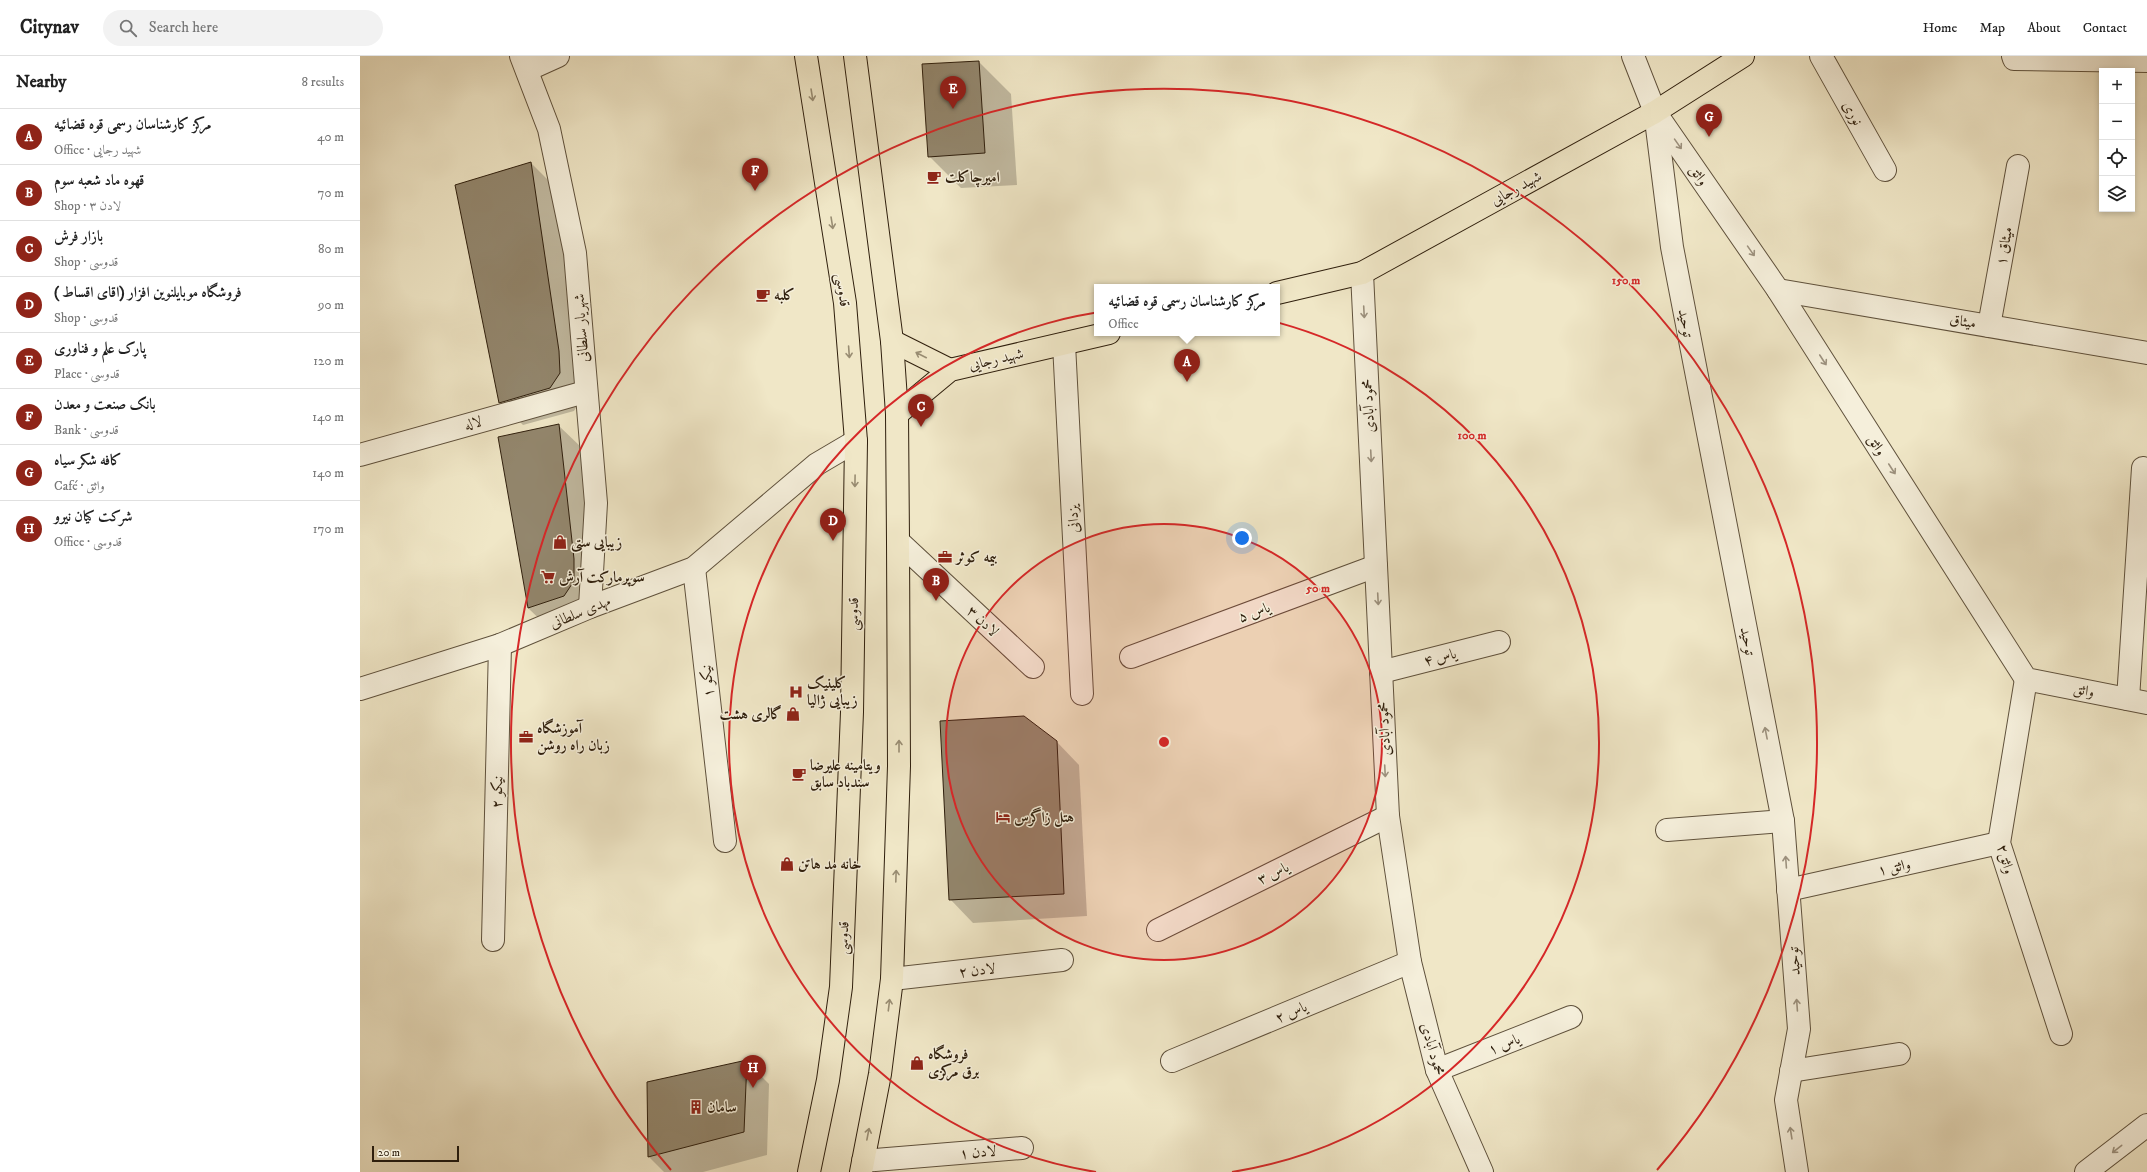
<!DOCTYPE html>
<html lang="en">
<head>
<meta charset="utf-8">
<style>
  :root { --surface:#fff; --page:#f2f2f2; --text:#222; --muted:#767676; --line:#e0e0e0; --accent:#8f2418 }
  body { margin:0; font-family:"IM FELL DW Pica",Amiri,serif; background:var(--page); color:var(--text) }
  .controls { position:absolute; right:12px; top:12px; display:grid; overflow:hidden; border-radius:0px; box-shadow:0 2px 6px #0003 }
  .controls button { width:36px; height:36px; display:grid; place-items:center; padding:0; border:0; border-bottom:1px solid var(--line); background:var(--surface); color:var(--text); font:20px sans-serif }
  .scale { position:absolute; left:12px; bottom:10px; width:87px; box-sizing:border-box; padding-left:4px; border:2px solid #2f1f0d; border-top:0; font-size:11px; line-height:14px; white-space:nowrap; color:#2f1f0d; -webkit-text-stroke:3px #f5efdb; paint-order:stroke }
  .you { position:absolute; left:882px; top:482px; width:14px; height:14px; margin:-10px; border:3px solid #fff; border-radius:50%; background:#1a73e8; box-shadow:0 0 0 6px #1a73e833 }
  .badge { display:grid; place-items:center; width:26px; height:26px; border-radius:50%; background:var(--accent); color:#fff; font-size:13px; font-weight:700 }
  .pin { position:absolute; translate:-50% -33px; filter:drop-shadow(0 1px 2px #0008) }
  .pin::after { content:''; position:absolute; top:21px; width:14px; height:12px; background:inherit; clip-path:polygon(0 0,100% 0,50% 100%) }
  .popup { position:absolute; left:734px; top:228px; width:186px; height:52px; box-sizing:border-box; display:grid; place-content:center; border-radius:0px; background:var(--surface); filter:drop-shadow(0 1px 3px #0005); font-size:13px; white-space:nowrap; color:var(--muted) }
  .popup b { font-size:15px; color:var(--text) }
  .popup::after { content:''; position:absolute; left:50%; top:100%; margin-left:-8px; border:8px solid transparent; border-top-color:var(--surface) }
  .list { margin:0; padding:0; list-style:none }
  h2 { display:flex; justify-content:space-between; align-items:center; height:52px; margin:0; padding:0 16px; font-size:17px }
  h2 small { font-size:13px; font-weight:400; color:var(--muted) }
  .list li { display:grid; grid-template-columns:26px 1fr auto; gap:12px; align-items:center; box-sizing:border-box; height:56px; padding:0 16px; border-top:1px solid var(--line) }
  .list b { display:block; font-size:15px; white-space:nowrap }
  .list p { margin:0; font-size:13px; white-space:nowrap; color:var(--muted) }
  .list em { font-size:13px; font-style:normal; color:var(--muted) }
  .icon { flex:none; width:22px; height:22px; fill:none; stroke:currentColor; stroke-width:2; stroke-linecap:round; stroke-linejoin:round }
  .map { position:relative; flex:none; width:1787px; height:1116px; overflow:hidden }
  header { display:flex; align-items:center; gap:24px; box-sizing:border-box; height:56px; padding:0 20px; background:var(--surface); border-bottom:1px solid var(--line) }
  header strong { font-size:19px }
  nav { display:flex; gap:22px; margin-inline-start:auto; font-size:14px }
  .search { width:280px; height:36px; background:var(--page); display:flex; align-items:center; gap:10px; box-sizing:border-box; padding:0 14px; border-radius:22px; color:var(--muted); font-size:15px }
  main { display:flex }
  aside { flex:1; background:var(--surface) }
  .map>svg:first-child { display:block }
</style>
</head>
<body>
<header>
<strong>Citynav</strong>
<div class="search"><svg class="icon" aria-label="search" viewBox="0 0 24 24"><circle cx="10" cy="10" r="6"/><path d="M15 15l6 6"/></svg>Search here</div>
<nav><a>Home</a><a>Map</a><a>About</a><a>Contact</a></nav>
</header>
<main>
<aside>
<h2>Nearby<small>8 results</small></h2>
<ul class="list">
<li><span class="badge">A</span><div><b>مرکز کارشناسان رسمی قوه قضائیه</b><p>Office · شهید رجایی</p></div><em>40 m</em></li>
<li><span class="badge">B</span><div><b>قهوه ماد شعبه سوم</b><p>Shop · لادن ۳</p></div><em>70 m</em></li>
<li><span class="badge">C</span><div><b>بازار فرش</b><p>Shop · قدوسی</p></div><em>80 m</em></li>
<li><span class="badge">D</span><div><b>فروشگاه موبایلنوین افزار (اقای اقساط )</b><p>Shop · قدوسی</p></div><em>90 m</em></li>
<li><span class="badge">E</span><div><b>پارک علم و فناوری</b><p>Place · قدوسی</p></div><em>120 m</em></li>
<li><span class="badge">F</span><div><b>بانک صنعت و معدن</b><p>Bank · قدوسی</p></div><em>140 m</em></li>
<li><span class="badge">G</span><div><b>کافه شکر سیاه</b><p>Café · واثق</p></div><em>140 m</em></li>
<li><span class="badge">H</span><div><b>شرکت کیان نیرو</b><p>Office · قدوسی</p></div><em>170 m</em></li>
</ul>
</aside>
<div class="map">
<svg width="1787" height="1116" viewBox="0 0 1787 1116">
  <rect width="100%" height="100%" fill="#f0e7c7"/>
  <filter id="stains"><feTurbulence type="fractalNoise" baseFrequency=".005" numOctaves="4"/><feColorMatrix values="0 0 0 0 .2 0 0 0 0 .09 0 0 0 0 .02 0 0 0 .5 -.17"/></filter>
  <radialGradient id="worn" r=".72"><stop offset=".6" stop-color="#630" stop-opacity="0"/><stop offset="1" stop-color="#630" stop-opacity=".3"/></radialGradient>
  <g fill="#0003">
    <path d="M 619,6 L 651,38 L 657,129 L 601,132 L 569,100 Z"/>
    <path d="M 171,107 L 194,130 L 222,319 L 223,340 L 214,355 L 163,369 L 140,346 Z"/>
    <path d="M 198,369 L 222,392 L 236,527 L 192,575 L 168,552 Z"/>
    <path d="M 696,685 L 719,709 L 727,860 L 613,867 L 590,843 Z"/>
    <path d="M 386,1005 L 409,1028 L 407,1099 L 343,1116 L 304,1116 L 289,1101 L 288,1027 Z"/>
  </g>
  <g fill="#93876e" stroke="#2f1f0d">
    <path d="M 619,5 L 625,97 L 568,101 L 562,8 Z"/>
    <path d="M 592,28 L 595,38 L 586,40 L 584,31 Z"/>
    <path d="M 171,106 L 199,295 L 200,317 L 190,332 L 139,347 L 95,129 Z"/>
    <path d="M 199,368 L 214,503 L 214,525 L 204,540 L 168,552 L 138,381 Z"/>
    <path d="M 664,660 L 697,685 L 704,838 L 589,844 L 580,665 Z"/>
    <path d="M 387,1004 L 384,1076 L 288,1101 L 287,1026 Z"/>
  </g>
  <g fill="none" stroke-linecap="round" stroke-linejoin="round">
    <defs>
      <g id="minor">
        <path d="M 161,0 L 189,73 L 215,197 L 236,447 L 230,551"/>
        <path d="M 1273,0 L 1295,56 L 1418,234 L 1666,623 L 1787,647"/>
        <path d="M 1461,0 L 1525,114"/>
        <path d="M 1653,0 L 1654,3 L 1787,5"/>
        <path d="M 167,14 L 198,0"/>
        <path d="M 1295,56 L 1312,191 L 1423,765 L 1439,973 L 1426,1044 L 1437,1116"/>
        <path d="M 1002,217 L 1028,760 L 1050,906 L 1077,1014 L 1122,1116"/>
        <path d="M 1418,234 L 1787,297"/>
        <path d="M 1629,270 L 1658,110"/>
        <path d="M 704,288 L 722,638"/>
        <path d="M 0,399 L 225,336"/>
        <path d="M 538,485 L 673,611"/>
        <path d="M 334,512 L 365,785"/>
        <path d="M 771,601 L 1016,510"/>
        <path d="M 1021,616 L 1139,586"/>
        <path d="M 1666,623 L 1639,787 L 1701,978"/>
        <path d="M 0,633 L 140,589 L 230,551 L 334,512 L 457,408 L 496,385"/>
        <path d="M 1768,643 L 1783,412"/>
        <path d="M 1307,774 L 1423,765"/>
        <path d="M 1428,834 L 1639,787"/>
        <path d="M 798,874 L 1028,760"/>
        <path d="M 133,884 L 140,589"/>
        <path d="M 532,923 L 702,904"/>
        <path d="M 812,1005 L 1050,906"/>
        <path d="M 1077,1014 L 1211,961"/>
        <path d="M 1431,1015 L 1539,998"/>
        <path d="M 503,1105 L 662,1092"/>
        <path d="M 1726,1116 L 1787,1069"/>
      </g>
      <g id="major">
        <path d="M 446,0 L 485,247 L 496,385 L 492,656 L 481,931 L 468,1024 L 449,1116"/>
        <path d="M 495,0 L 532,285 L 537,358 L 538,485 L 539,710 L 532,923 L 520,1018 L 501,1116"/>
        <path d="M 917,237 L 1002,217 L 1295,56 L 1383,0"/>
        <path d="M 532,285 L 590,314"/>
        <path d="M 537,358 L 590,314 L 749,277"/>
      </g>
    </defs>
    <use href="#minor" stroke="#5f513c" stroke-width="24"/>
    <use href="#major" stroke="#2f1f0d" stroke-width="24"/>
    <use href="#minor" stroke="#f5efdb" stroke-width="22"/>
    <use href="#major" stroke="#f0e7c7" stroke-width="22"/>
  </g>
  <defs><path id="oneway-shaft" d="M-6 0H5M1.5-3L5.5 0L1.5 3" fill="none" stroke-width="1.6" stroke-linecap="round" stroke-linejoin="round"/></defs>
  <g stroke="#998d73">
    <use href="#oneway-shaft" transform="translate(452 39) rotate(81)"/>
    <use href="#oneway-shaft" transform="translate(472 167) rotate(81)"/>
    <use href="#oneway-shaft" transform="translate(489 296) rotate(86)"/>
    <use href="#oneway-shaft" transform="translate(561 299) rotate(-153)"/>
    <use href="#oneway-shaft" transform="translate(495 425) rotate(91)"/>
    <use href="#oneway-shaft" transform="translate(539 690) rotate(-90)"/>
    <use href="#oneway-shaft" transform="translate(536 820) rotate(-88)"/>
    <use href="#oneway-shaft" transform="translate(529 949) rotate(-83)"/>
    <use href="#oneway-shaft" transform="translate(508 1078) rotate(-79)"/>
  </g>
  <g stroke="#9c917e">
    <use href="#oneway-shaft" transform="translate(1318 88) rotate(55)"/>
    <use href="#oneway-shaft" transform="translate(1391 195) rotate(55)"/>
    <use href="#oneway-shaft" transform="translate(1004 256) rotate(87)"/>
    <use href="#oneway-shaft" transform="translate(1463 304) rotate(57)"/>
    <use href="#oneway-shaft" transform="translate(1011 400) rotate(87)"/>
    <use href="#oneway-shaft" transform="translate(1532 413) rotate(57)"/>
    <use href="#oneway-shaft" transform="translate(1018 543) rotate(87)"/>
    <use href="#oneway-shaft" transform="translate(1406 677) rotate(-101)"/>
    <use href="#oneway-shaft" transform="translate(1025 715) rotate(87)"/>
    <use href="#oneway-shaft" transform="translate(1426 806) rotate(-94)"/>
    <use href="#oneway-shaft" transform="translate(1437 949) rotate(-94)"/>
    <use href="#oneway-shaft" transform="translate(1431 1077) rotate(-99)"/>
    <use href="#oneway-shaft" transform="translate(1757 1093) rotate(142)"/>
  </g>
  <circle cx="804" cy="686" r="218" fill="#d62828" fill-opacity=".12"/>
  <g fill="none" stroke="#d62828" stroke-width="2">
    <circle cx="804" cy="686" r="218"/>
    <path d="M736 1116A435 435 0 1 1 872 1116"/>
    <path d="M311 1114A653 653 0 1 1 1297 1114"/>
  </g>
  <defs>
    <symbol id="cafe-bare" viewBox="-9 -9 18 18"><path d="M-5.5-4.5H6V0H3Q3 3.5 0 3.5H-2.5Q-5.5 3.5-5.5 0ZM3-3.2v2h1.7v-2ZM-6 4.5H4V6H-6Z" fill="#8f2418" stroke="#f5efdb" stroke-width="2.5" paint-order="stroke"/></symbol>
    <symbol id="shop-bare" viewBox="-9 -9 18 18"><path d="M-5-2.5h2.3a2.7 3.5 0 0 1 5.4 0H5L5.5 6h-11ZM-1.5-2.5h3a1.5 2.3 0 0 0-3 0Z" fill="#8f2418" stroke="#f5efdb" stroke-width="2.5" paint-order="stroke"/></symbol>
    <symbol id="office-bare" viewBox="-9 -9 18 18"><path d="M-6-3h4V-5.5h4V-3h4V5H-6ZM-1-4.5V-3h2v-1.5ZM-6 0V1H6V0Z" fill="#8f2418" stroke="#f5efdb" stroke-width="2.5" paint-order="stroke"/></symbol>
    <symbol id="supermarket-bare" viewBox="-9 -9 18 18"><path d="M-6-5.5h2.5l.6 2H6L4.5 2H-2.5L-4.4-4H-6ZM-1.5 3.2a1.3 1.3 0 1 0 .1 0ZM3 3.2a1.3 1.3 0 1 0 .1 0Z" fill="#8f2418" stroke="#f5efdb" stroke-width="2.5" paint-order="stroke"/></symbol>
    <symbol id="hospital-bare" viewBox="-9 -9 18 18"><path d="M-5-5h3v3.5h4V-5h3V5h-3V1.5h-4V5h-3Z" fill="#8f2418" stroke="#f5efdb" stroke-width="2.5" paint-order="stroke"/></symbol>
    <symbol id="hotel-bare" viewBox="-9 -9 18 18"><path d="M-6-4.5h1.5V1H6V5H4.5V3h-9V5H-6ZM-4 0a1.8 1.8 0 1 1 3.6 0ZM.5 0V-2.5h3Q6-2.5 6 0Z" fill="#8f2418" stroke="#f5efdb" stroke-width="2.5" paint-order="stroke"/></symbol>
    <symbol id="building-bare" viewBox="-9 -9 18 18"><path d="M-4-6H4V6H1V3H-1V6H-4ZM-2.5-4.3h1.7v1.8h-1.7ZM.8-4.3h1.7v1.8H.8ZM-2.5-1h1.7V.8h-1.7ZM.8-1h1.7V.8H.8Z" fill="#8f2418" stroke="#f5efdb" stroke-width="2.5" paint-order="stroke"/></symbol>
  </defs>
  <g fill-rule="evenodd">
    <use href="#cafe-bare" x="564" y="111" width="20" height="20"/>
    <use href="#cafe-bare" x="393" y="229" width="20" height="20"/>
    <use href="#shop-bare" x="190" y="476" width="20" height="20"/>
    <use href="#office-bare" x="575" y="491" width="20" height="20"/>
    <use href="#supermarket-bare" x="178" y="511" width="20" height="20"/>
    <use href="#hospital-bare" x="426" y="626" width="20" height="20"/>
    <use href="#shop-bare" x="423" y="648" width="20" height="20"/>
    <use href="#office-bare" x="156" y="671" width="20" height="20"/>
    <use href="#cafe-bare" x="429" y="708" width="20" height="20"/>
    <use href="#hotel-bare" x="633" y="751" width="20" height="20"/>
    <use href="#shop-bare" x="417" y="798" width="20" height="20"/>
    <use href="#shop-bare" x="547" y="997" width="20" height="20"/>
    <use href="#building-bare" x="326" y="1041" width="20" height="20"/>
  </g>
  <g text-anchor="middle" stroke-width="3" stroke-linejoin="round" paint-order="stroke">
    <g font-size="15" fill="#2f1f0d" stroke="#f5efdb">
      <text transform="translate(1493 57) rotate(60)" y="5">نوری</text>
      <text transform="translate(1339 119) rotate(55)" y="5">واثق</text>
      <text transform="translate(1156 132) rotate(-29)" y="5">شهید رجایی</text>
      <text transform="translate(1644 190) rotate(-80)" y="5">میثاق ۱</text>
      <text transform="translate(483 234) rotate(82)" y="5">قدوسی</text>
      <text transform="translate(1603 265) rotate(10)" y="5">میثاق</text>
      <text transform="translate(1326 267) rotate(79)" y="5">توحید</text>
      <text transform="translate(221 272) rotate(-94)" y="5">شهریار سلطانی</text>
      <text transform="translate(636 303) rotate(-13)" y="5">شهید رجایی</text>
      <text transform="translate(1008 350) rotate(-93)" y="5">محمود آبادی</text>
      <text transform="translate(113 367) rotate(-16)" y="5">لاله</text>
      <text transform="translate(1517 389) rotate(57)" y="5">واثق</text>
      <text transform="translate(713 463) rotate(-93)" y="5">یزدانی</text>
      <text transform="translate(220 556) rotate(-22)" y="5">مهدی سلطانی</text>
      <text transform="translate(894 556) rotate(-20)" y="5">یاس ۵</text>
      <text transform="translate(493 558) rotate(-89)" y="5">قدوسی</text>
      <text transform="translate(623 565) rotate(43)" y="5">لادن ۳</text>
      <text transform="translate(1388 585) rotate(79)" y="5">توحید</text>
      <text transform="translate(1080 601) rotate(-15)" y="5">یاس ۴</text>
      <text transform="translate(347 625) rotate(-96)" y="5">نیکو ۱</text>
      <text transform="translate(1724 634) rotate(11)" y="5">واثق</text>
      <text transform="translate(1024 673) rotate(-93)" y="5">محمود آبادی</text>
      <text transform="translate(137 736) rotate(-88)" y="5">نیکو ۲</text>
      <text transform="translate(1646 803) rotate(75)" y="5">واثق۲</text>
      <text transform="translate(1534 811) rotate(-12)" y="5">واثق ۱</text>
      <text transform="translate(913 817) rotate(-26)" y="5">یاس ۳</text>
      <text transform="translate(483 882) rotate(-88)" y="5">قدوسی</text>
      <text transform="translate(1434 905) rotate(-94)" y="5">توحید</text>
      <text transform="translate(617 914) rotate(-6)" y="5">لادن ۲</text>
      <text transform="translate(931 956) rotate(-23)" y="5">یاس ۲</text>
      <text transform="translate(1144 988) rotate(-22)" y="5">یاس ۱</text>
      <text transform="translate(1073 993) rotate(74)" y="5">محمود آبادی</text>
      <text transform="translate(618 1096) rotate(-5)" y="5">لادن ۱</text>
    </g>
    <g font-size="15" font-weight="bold" fill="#2f1f0d" stroke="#f5efdb" text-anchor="start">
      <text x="585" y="126">امیرچاکلت</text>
      <text x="414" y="244">کلبه</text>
      <text x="211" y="491">زیبایی ستی</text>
      <text x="596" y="506">بیمه کوثر</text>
      <text x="199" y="526">سوپرمارکت آرش</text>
      <text x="447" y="632">کلینیک<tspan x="447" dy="17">زیبایی ژالیا</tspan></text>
      <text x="422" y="663" text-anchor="end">گالری هشت</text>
      <text x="177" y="677">آموزشگاه<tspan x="177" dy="17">زبان راه روشن</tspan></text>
      <text x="450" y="714">ویتامینه علیرضا<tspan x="450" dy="17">سندباد سابق</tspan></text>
      <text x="654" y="766">هتل زاگرس</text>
      <text x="438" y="813">خانه مد هاتن</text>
      <text x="568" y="1003">فروشگاه<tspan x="568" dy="17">برق مرکزی</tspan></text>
      <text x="347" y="1056">سامان</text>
    </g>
  </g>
  <circle cx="804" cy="686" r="6" fill="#d62828" stroke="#f5efdb" stroke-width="2"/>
  <g font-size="12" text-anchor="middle" font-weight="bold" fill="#d62828" stroke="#f5efdb" stroke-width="3" stroke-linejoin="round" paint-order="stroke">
    <text x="1266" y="228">150 m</text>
    <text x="1112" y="383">100 m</text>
    <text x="958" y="536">50 m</text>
  </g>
  <rect width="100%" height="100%" filter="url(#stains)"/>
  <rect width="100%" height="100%" fill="url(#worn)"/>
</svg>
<div class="controls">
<button>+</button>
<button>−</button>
<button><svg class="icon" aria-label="locate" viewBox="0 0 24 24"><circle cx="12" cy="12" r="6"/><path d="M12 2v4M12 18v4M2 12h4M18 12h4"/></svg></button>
<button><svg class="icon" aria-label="layers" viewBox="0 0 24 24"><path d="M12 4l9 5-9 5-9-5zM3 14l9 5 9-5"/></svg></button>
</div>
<div class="scale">20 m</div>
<div class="you"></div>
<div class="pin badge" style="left:827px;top:326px">A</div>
<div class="popup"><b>مرکز کارشناسان رسمی قوه قضائیه</b>Office</div>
<div class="pin badge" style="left:576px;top:545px">B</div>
<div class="pin badge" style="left:561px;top:371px">C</div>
<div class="pin badge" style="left:473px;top:485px">D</div>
<div class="pin badge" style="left:593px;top:53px">E</div>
<div class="pin badge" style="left:395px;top:135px">F</div>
<div class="pin badge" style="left:1349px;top:81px">G</div>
<div class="pin badge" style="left:393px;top:1032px">H</div>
</div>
</main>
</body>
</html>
